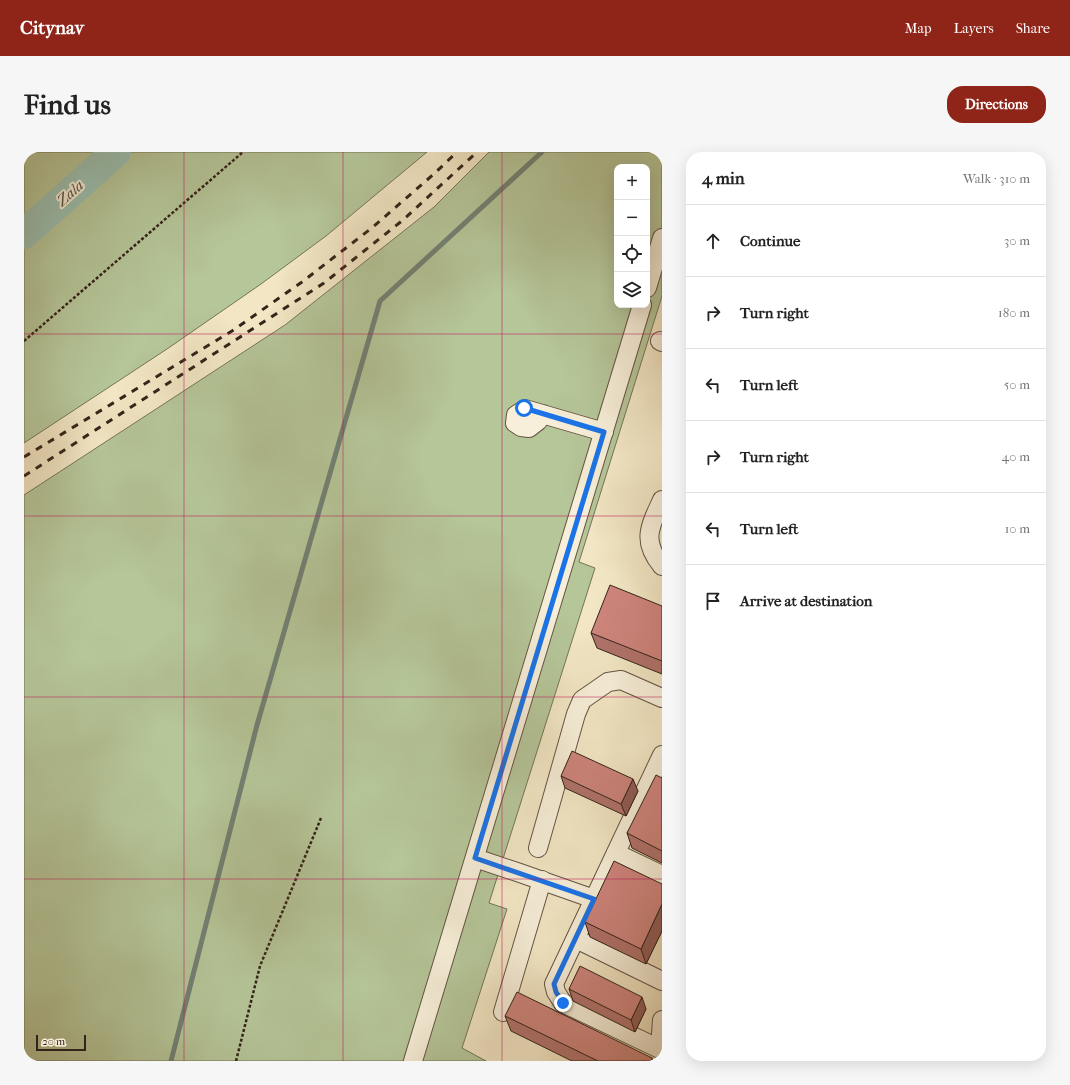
<!DOCTYPE html>
<html lang="en">
<head>
<meta charset="utf-8">
<style>
  :root { --surface:#fff; --page:#f6f6f6; --text:#222; --muted:#767676; --line:#e0e0e0; --accent:#8f2418 }
  body { margin:0; font-family:"IM FELL French Canon",serif; background:var(--page); color:var(--text) }
  .controls { position:absolute; right:12px; top:12px; display:grid; overflow:hidden; border-radius:8px; box-shadow:0 4px 16px #0002 }
  .controls button { width:36px; height:36px; display:grid; place-items:center; padding:0; border:0; border-bottom:1px solid var(--line); background:var(--surface); color:var(--text); font:20px sans-serif }
  .scale { position:absolute; left:12px; bottom:10px; width:50px; box-sizing:border-box; padding-left:4px; border:2px solid #342319; border-top:0; font-size:11px; line-height:14px; white-space:nowrap; color:#342319; -webkit-text-stroke:3px #f7efd9; paint-order:stroke }
  .stop { position:absolute; width:12px; height:12px; margin:-9px; border:3px solid #1a73e8; border-radius:50%; background:#fff }
  .stop.end { background:#1a73e8; border-color:#fff; box-shadow:0 1px 4px #0008 }
  .list { margin:0; padding:0; list-style:none }
  h2 { display:flex; justify-content:space-between; align-items:center; height:52px; margin:0; padding:0 16px; font-size:17px }
  h2 small { font-size:13px; font-weight:400; color:var(--muted) }
  .list li { display:grid; grid-template-columns:26px 1fr auto; gap:12px; align-items:center; box-sizing:border-box; height:72px; padding:0 16px; border-top:1px solid var(--line) }
  .list b { display:block; font-size:15px; white-space:nowrap }
  .list em { font-size:13px; font-style:normal; color:var(--muted) }
  .icon { flex:none; width:22px; height:22px; fill:none; stroke:currentColor; stroke-width:2; stroke-linecap:round; stroke-linejoin:round }
  .map { position:relative; flex:none; width:638px; height:909px; overflow:hidden; border-radius:16px }
  header { display:flex; align-items:center; gap:24px; box-sizing:border-box; height:56px; padding:0 20px; background:var(--accent); color:#fff }
  header strong { font-size:19px }
  nav { display:flex; gap:22px; margin-inline-start:auto; font-size:14px }
  .intro { display:flex; align-items:center; justify-content:space-between; box-sizing:border-box; height:96px; padding:0 24px }
  h1 { margin:0; font-size:28px }
  .button { padding:10px 18px; border-radius:16px; background:var(--accent); color:#fff; font-size:14px; font-weight:700 }
  main { display:flex; gap:24px; padding:0 24px }
  aside { flex:1; background:var(--surface); border-radius:16px; box-shadow:0 4px 16px #0002 }
  .map>svg:first-child { display:block }
</style>
</head>
<body>
<header>
<strong>Citynav</strong>
<nav><a>Map</a><a>Layers</a><a>Share</a></nav>
</header>
<div class="intro"><h1>Find us</h1><a class="button">Directions</a></div>
<main>
<div class="map">
<svg width="638" height="909" viewBox="0 0 638 909">
  <rect width="100%" height="100%" fill="#f2e6c4"/>
  <filter id="stains"><feTurbulence type="fractalNoise" baseFrequency=".005" numOctaves="4"/><feColorMatrix values="0 0 0 0 .2 0 0 0 0 .09 0 0 0 0 .02 0 0 0 .5 -.17"/></filter>
  <radialGradient id="worn" r=".72"><stop offset=".6" stop-color="#630" stop-opacity="0"/><stop offset="1" stop-color="#630" stop-opacity=".3"/></radialGradient>
  <g fill="#b5c699" stroke="#747459" fill-rule="evenodd">
    <path d="M 0,0 L 403,0 L 302,84 L 237,132 L 143,197 L 0,291 Z"/>
    <path d="M 465,0 L 638,0 L 638,144 L 555,410 L 571,416 L 465,751 L 483,757 L 438,896 L 462,909 L 0,909 L 0,343 L 261,173 L 410,55 ZM 593,15 L 623,15 L 623,153 L 593,153 Z"/>
  </g>
  <g fill="none" stroke-linecap="round" stroke-linejoin="round">
    <path stroke="#728174" stroke-width="5" d="M 147,909 L 233,573 L 356,149 L 518,0"/>
    <path stroke="#9bc0b1" stroke-width="30" d="M 0,82 L 92,0"/>
    <defs>
      <g id="minor">
        <path d="M 623,136 L 638,86"/>
        <path d="M 636,189 L 638,190"/>
        <path d="M 519,262 L 514,269 L 505,276 L 497,275 L 491,271 L 492,263 L 501,257 L 580,280"/>
        <path d="M 638,348 C 626,374 617,389 638,414"/>
        <path d="M 638,603 L 530,832 L 532,840 L 539,851 L 638,898"/>
        <path d="M 514,696 L 552,562 L 558,548 L 584,530 L 597,528 L 638,546"/>
        <path d="M 592,701 L 638,723"/>
        <path d="M 451,706 L 496,721 L 570,747"/>
        <path d="M 552,787 L 638,829"/>
        <path d="M 479,860 L 518,728"/>
        <path d="M 638,868 L 637,882 L 638,897"/>
        <path d="M 389,909 L 618,153"/>
      </g>
    </defs>
    <use href="#minor" stroke="#645444" stroke-width="20"/>
    <g stroke="#342319" stroke-width="2.5" stroke-dasharray="3 2" stroke-linecap="butt">
      <path d="M 0,189 L 219,0"/>
      <path d="M 212,909 L 236,814 L 297,666"/>
    </g>
    <use href="#minor" stroke="#f7efd9" stroke-width="18"/>
    <g stroke="#342319" stroke-width="3" stroke-dasharray="7 7" stroke-linecap="butt">
      <path d="M 0,305 L 208,179 L 278,130 L 349,75 L 411,21 L 433,0"/>
      <path d="M 0,324 L 300,131 L 379,68 L 453,0"/>
    </g>
  </g>
  <g fill="#b0726b" stroke="#342319">
    <path d="M 638,454 L 638,522 L 573,496 L 567,481 Z"/>
    <path d="M 537,624 L 614,639 L 602,664 L 541,636 Z"/>
    <path d="M 638,626 L 638,711 L 608,696 L 603,681 Z"/>
    <path d="M 638,732 L 638,779 L 622,812 L 566,785 L 561,770 Z"/>
    <path d="M 545,837 L 622,857 L 611,880 L 549,849 Z"/>
    <path d="M 481,864 L 628,906 L 629,909 L 548,909 L 487,879 Z"/>
  </g>
  <g fill="#905c57" stroke="#342319">
    <path d="M 609,627 L 614,639 L 602,664 L 597,652 Z"/>
    <path d="M 638,752 L 638,779 L 622,812 L 617,797 Z"/>
    <path d="M 618,845 L 622,857 L 611,880 L 607,868 Z"/>
  </g>
  <g fill="#cd847c" stroke="#342319">
    <path d="M 586,433 L 638,454 L 638,509 L 567,481 Z"/>
    <path d="M 548,599 L 609,627 L 597,652 L 537,624 Z"/>
    <path d="M 632,623 L 638,626 L 638,699 L 603,681 Z"/>
    <path d="M 590,709 L 638,732 L 638,752 L 617,797 L 561,770 Z"/>
    <path d="M 556,814 L 618,845 L 607,868 L 545,837 Z"/>
    <path d="M 493,840 L 628,906 L 627,909 L 574,909 L 481,864 Z"/>
  </g>
  <g fill="none" stroke-linecap="round" stroke-linejoin="round">
    <path stroke="#1a73e8" stroke-width="5" d="M 500,256 L 580,280 L 451,706 L 570,747 L 530,832 L 532,840 L 539,851"/>
  </g>
  <path fill="none" stroke="#c2185b" stroke-width="1" stroke-opacity="0.55" d="M 160,0 L 160,909M 319,0 L 319,909M 478,0 L 478,909M 0,182 L 638,182M 0,364 L 638,364M 0,545 L 638,545M 0,727 L 638,727"/>
  <g text-anchor="middle" stroke-width="4" stroke-linejoin="round" paint-order="stroke">
    <g font-size="15" font-style="italic" fill="#535247" stroke="#f7efd9">
      <text transform="translate(46 41) rotate(-42)" y="5">Zala</text>
    </g>
  </g>
  <rect width="100%" height="100%" filter="url(#stains)"/>
  <rect width="100%" height="100%" fill="url(#worn)"/>
</svg>
<div class="controls">
<button>+</button>
<button>−</button>
<button><svg class="icon" aria-label="locate" viewBox="0 0 24 24"><circle cx="12" cy="12" r="6"/><path d="M12 2v4M12 18v4M2 12h4M18 12h4"/></svg></button>
<button><svg class="icon" aria-label="layers" viewBox="0 0 24 24"><path d="M12 4l9 5-9 5-9-5zM3 14l9 5 9-5"/></svg></button>
</div>
<div class="scale">20 m</div>
<div class="stop" style="left:500px;top:256px"></div>
<div class="stop end" style="left:539px;top:851px"></div>
</div>
<aside>
<h2>4 min<small>Walk · 310 m</small></h2>
<ul class="list">
<li><svg class="icon" aria-label="ahead" viewBox="0 0 24 24"><path d="M12 20V5M6 11l6-6 6 6"/></svg><div><b>Continue</b></div><em>30 m</em></li>
<li><svg class="icon" aria-label="right" viewBox="0 0 24 24"><path d="M7 20v-9h11M14 6l5 5-5 5"/></svg><div><b>Turn right</b></div><em>180 m</em></li>
<li><svg class="icon" aria-label="left" viewBox="0 0 24 24"><path d="M17 20v-9H6M10 6l-5 5 5 5"/></svg><div><b>Turn left</b></div><em>50 m</em></li>
<li><svg class="icon" aria-label="right" viewBox="0 0 24 24"><path d="M7 20v-9h11M14 6l5 5-5 5"/></svg><div><b>Turn right</b></div><em>40 m</em></li>
<li><svg class="icon" aria-label="left" viewBox="0 0 24 24"><path d="M17 20v-9H6M10 6l-5 5 5 5"/></svg><div><b>Turn left</b></div><em>10 m</em></li>
<li><svg class="icon" aria-label="arrive" viewBox="0 0 24 24"><path d="M6 21V4h12l-3 4 3 4H6"/></svg><div><b>Arrive at destination</b></div></li>
</ul>
</aside>
</main>
</body>
</html>
